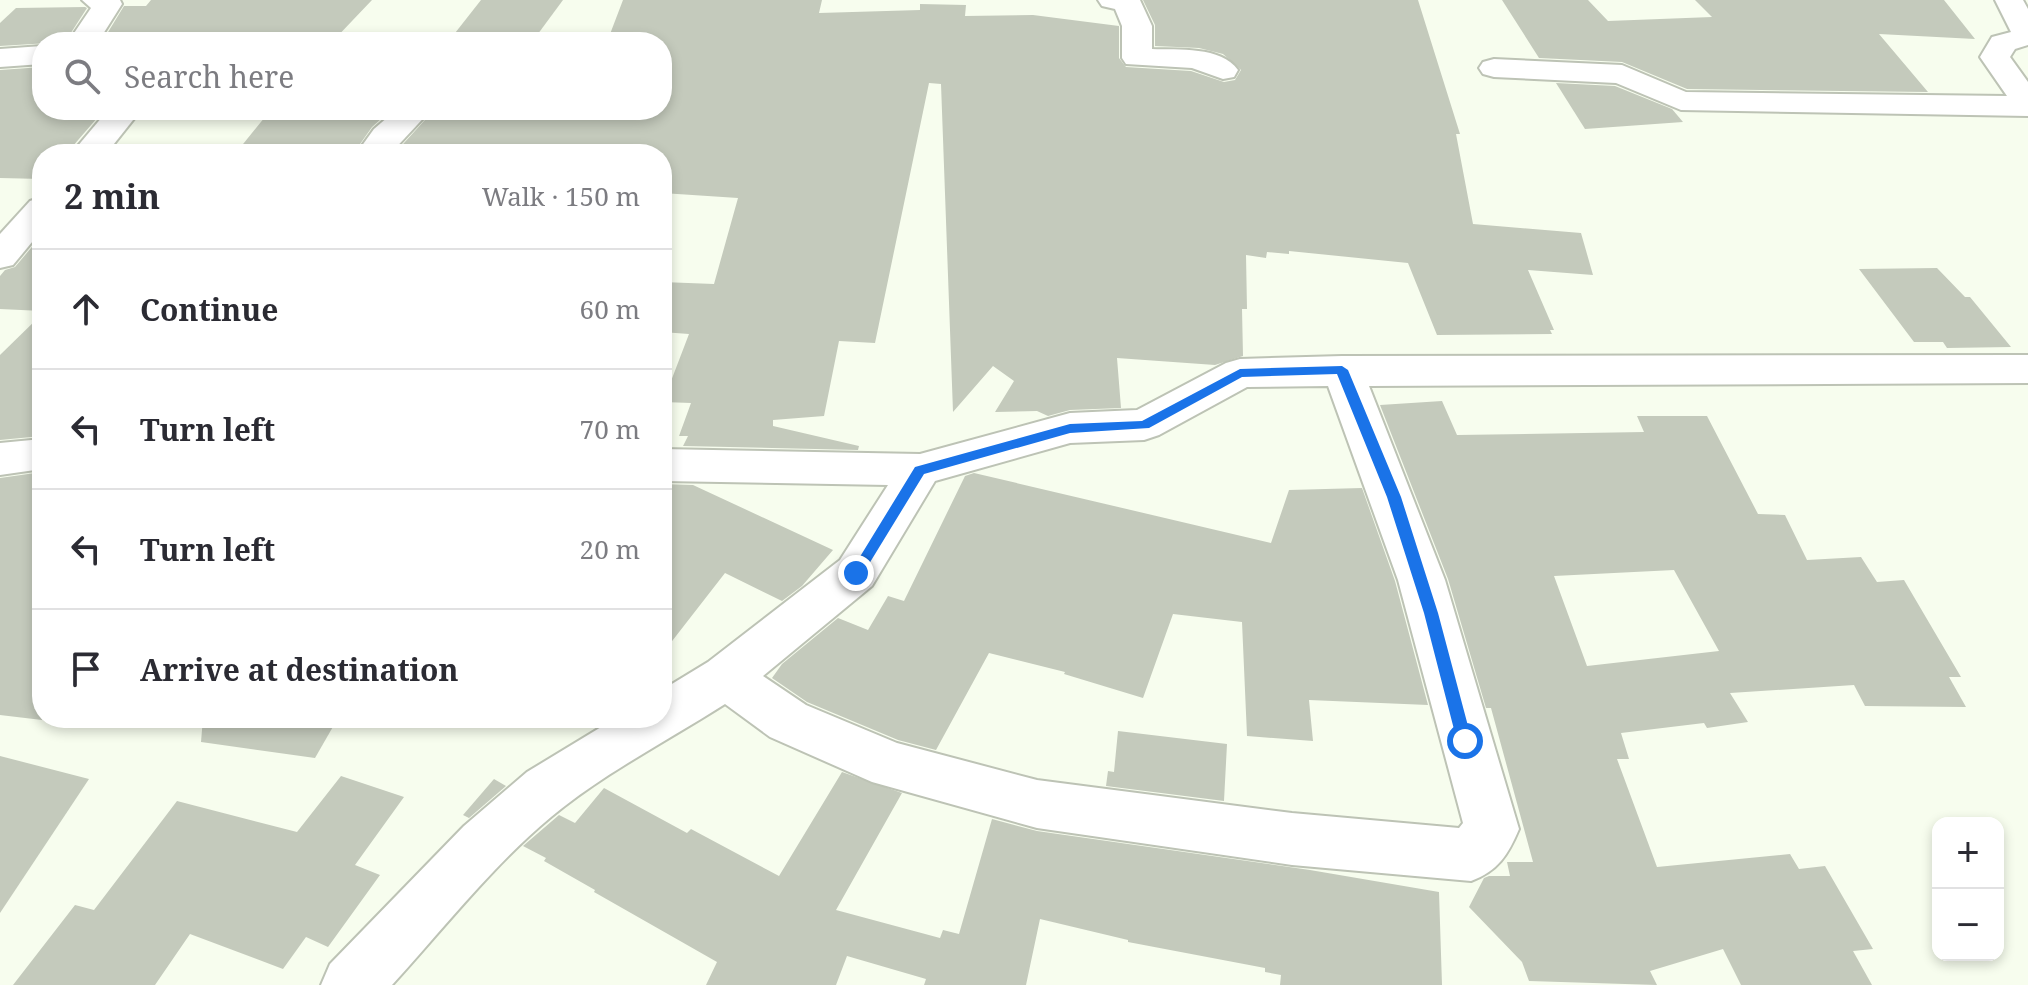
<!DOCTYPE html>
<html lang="en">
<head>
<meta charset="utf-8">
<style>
  :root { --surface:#fff; --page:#f2f2f3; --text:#2b2b33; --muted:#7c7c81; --line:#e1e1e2 }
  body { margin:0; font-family:"Noto Serif",serif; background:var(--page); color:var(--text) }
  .controls { position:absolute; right:24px; bottom:24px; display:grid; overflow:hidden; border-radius:16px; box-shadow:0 4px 12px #0003 }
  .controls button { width:72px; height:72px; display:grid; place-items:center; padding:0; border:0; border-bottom:2px solid var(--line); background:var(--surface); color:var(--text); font:40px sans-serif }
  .stop { position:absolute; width:24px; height:24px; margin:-18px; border:6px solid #1a73e8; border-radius:50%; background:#fff }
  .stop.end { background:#1a73e8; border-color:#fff; box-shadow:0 2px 8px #0008 }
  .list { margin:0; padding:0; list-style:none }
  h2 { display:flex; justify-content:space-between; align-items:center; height:104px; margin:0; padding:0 32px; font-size:34px }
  h2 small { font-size:26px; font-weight:400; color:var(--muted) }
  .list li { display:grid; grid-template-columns:52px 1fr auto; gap:24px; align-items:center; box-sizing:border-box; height:120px; padding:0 32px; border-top:2px solid var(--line) }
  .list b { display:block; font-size:30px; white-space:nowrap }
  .list em { font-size:26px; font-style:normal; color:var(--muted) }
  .icon { flex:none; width:44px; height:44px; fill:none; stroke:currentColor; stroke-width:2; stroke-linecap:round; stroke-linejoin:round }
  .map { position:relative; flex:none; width:2028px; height:985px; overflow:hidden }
  .search { position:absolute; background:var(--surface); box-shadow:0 4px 12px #0003; left:32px; top:32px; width:640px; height:88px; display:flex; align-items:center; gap:20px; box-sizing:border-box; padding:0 28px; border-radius:32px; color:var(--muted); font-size:30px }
  .panel { position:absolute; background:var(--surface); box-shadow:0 4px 12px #0003; left:32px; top:144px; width:640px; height:584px; border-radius:32px }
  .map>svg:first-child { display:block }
</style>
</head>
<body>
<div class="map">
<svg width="2028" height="985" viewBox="0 0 2028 985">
  <rect width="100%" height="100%" fill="#f7fdee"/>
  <g fill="#c4cabc" fill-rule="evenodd">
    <path d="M 151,0 L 372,0 L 332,42 L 102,42 L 124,6 L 146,6 Z"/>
    <path d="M 481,0 L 563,0 L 532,42 L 448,42 Z"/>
    <path d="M 623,0 L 822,0 L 819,13 L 920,10 L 920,4 L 966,5 L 965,16 L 1033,15 L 1119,26 L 1119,58 L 1126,67 L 1191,71 L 1224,82 L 1235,80 L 1241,70 L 1223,54 L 1199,48 L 1155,46 L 1155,25 L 1143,0 L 1418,0 L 1460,134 L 1456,134 L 1473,224 L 1581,233 L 1593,275 L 1528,270 L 1554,330 L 1550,330 L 1552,334 L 1437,335 L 1408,263 L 1289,251 L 1289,254 L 1267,252 L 1266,258 L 1246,255 L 1247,309 L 1242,309 L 1243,356 L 1215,365 L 1117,358 L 1121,408 L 1070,410 L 1048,416 L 1037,411 L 995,412 L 1014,381 L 993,366 L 953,412 L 941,84 L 929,83 L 875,343 L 839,341 L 824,416 L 773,420 L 773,426 L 859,446 L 858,450 L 683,446 L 688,436 L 679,436 L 691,403 L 663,402 L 689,334 L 662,332 L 662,282 L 714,284 L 738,198 L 662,193 L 662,154 L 394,154 L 434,110 L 662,110 L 662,42 L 607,42 Z"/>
    <path d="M 1502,0 L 1588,0 L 1608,21 L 1712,17 L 1695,0 L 1944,0 L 1975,39 L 1879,34 L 1928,92 L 1687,89 L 1622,62 L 1539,58 Z"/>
    <path d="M 85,7 L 87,8 L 65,42 L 0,46 L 0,23 L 16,8 Z"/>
    <path d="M 42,67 L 42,110 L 104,110 L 66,154 L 42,154 L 42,179 L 0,178 L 0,70 Z"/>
    <path d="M 1556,83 L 1615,86 L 1672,109 L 1683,122 L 1585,129 Z"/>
    <path d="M 333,110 L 391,110 L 372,127 L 353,154 L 235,154 L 265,117 L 326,118 Z"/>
    <path d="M 42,235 L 42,311 L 0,309 L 0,276 L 5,270 L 15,267 Z"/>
    <path d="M 1937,268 L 1965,297 L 1970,297 L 2011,347 L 1947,348 L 1943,342 L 1914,342 L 1859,269 Z"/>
    <path d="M 42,314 L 42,436 L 0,440 L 0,355 Z"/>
    <path d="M 1442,401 L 1457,435 L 1644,432 L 1637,416 L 1707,416 L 1758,514 L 1785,515 L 1807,560 L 1861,557 L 1877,582 L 1904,580 L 1961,677 L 1949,677 L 1966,707 L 1865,706 L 1854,685 L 1730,693 L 1748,722 L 1707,728 L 1704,723 L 1621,733 L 1629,759 L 1617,759 L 1657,867 L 1790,854 L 1799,869 L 1825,866 L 1873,949 L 1853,951 L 1872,985 L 1741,985 L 1723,949 L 1650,971 L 1657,985 L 1529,981 L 1522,962 L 1469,907 L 1484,878 L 1489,876 L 1510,876 L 1507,862 L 1533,862 L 1491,708 L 1486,708 L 1448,579 L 1380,405 ZM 1674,570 L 1719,651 L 1587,666 L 1554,576 Z"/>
    <path d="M 42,472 L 42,720 L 0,715 L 0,478 Z"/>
    <path d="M 974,473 L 1271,543 L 1289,490 L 1362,488 L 1395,581 L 1428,705 L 1309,700 L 1313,741 L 1247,736 L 1242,622 L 1173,614 L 1143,698 L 1064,674 L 1065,672 L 989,653 L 936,750 L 898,740 L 807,702 L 772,678 L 782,664 L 838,618 L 868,630 L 888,596 L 904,601 L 965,476 Z"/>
    <path d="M 662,484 L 693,485 L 833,550 L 802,586 L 782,601 L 725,573 L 662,654 Z"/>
    <path d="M 203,718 L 338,718 L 315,758 L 201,742 Z"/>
    <path d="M 1118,731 L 1227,744 L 1224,801 L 1106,786 L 1108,771 L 1114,772 Z"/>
    <path d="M 0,756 L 89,779 L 0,913 Z"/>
    <path d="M 842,772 L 902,793 L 836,910 L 940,938 L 943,930 L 959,934 L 992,819 L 1037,831 L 1310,870 L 1439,892 L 1442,985 L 1280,985 L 1281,975 L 1265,972 L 1265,968 L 1128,942 L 1128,940 L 1040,919 L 1026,985 L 924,985 L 926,979 L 847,956 L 836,985 L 706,985 L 717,962 L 594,892 L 595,890 L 544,861 L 546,858 L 523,846 L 559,815 L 575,823 L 604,788 L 687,833 L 691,829 L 779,876 Z"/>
    <path d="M 341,776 L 404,797 L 355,865 L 380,875 L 328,947 L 306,937 L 283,969 L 190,934 L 155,985 L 13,985 L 75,905 L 94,910 L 177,801 L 297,832 Z"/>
    <path d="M 494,779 L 506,786 L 469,818 L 463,815 Z"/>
  </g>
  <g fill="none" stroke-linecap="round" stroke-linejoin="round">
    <defs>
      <g id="minor">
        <path d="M 82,0 L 120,0 L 122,4 L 98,42 L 68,42 L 91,8 Z"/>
        <path d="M 1098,0 L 1140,0 L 1152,26 L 1152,49 C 1178,50 1221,46 1238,70 L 1234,77 L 1223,79 L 1192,68 L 1126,64 L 1122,58 L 1122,26 L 1115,9 L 1102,6 Z"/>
        <path d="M 1995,0 L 2023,0 L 2028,9 L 2028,45 L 2015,49 L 2010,57 L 2028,82 L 2028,116 L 1681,110 L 1616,83 L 1494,77 L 1483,74 L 1479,68 L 1483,62 L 1494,59 L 1622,65 L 1686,92 L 2007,96 L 1980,57 L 1992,37 L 2011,32 Z"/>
        <path d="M 42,46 L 42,64 L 0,67 L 0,49 Z"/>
        <path d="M 108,110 L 141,110 L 106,154 L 71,154 Z"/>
        <path d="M 396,110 L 431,110 L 390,154 L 356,154 L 374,129 Z"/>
        <path d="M 42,197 L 42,230 L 13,265 L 0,268 L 0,234 L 30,201 Z"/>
        <path d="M 2028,355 L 2028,383 L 1369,386 L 1445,580 L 1519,829 C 1508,855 1498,871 1471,881 L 1292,865 L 1037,828 L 872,782 L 770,737 L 725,704 C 667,741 604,773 551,817 C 492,866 444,928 392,985 L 321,985 L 330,964 L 464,826 L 527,772 L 616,718 L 662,718 L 662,690 L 708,662 L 840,560 L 888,485 L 662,481 L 662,449 L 920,454 L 1070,413 L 1137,410 L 1226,363 L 1240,359 L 1342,356 ZM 1328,386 L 1398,580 L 1463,823 L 1459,828 L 1292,813 L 1037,780 L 897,743 L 806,705 L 763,676 L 872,586 L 935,481 L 1070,443 L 1144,440 L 1159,435 L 1247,387 Z"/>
        <path d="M 42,439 L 42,469 L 0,475 L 0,443 Z"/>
      </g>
    </defs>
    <use href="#minor" stroke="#bdc3b5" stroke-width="4"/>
    <use href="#minor" fill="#fff" fill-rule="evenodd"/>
  </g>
  <path fill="#1a73e8" d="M 1342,366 L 1348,370 L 1401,497 L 1438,613 L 1472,741 L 1470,746 L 1465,748 L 1457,741 L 1424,613 L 1387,497 L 1337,374 L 1242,377 L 1149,428 L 1070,433 L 924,474 L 861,577 L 856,579 L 850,573 L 915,467 L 1070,424 L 1142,421 L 1240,369 Z"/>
</svg>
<div class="controls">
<button>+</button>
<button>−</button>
</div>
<div class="stop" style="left:1465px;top:741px"></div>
<div class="stop end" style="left:856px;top:573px"></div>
<div class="search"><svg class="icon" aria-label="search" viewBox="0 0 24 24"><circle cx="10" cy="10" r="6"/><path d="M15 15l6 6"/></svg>Search here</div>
<section class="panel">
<h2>2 min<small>Walk · 150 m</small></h2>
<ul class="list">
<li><svg class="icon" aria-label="ahead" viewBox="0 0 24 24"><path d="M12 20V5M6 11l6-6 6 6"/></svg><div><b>Continue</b></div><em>60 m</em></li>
<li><svg class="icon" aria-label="left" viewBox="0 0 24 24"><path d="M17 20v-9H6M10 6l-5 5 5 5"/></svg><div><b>Turn left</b></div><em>70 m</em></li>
<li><svg class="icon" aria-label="left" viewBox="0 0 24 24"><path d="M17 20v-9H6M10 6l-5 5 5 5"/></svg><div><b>Turn left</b></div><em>20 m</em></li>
<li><svg class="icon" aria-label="arrive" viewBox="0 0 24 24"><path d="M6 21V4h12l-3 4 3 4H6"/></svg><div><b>Arrive at destination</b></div></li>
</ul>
</section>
</div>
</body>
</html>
